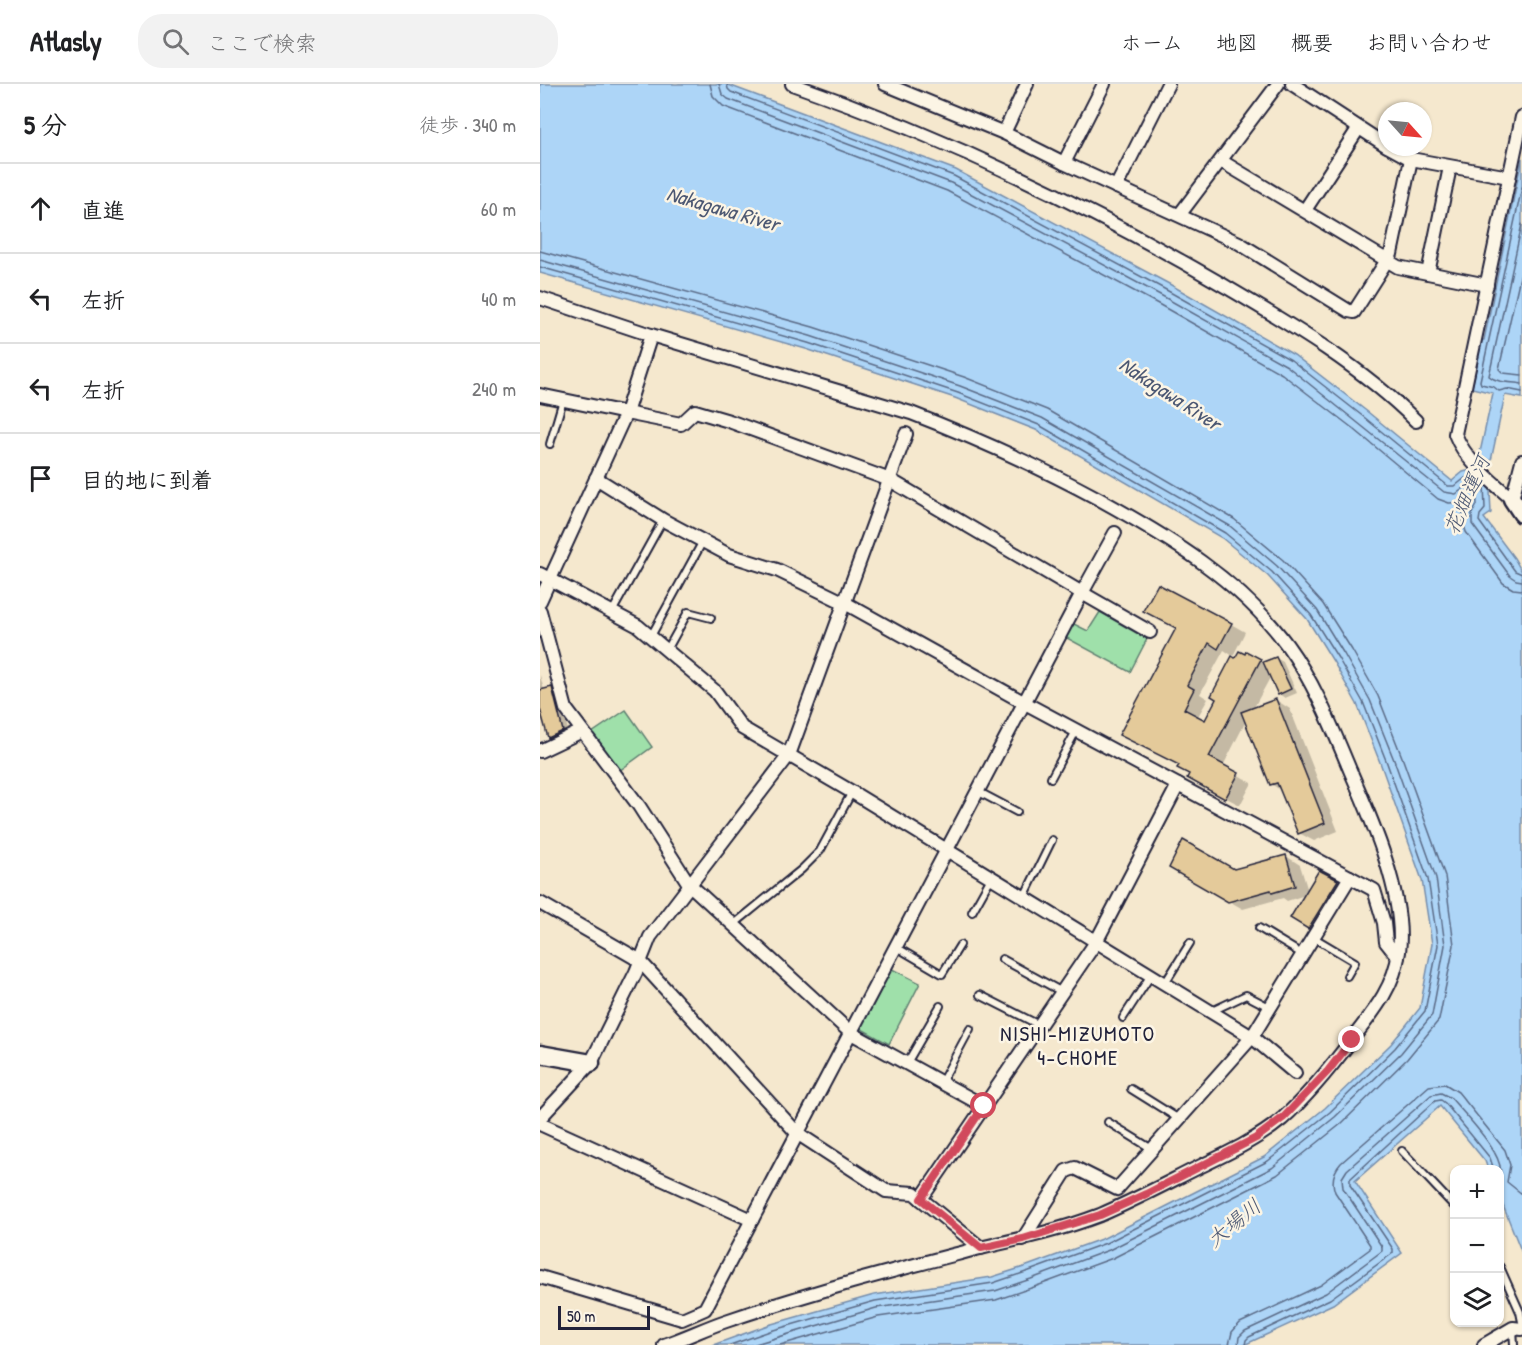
<!DOCTYPE html>
<html lang="ja">
<head>
<meta charset="utf-8">
<style>
  :root { --surface:#fff; --page:#f2f2f2; --text:#202124; --muted:#757577; --line:#e0e0e0 }
  body { margin:0; font-family:"Patrick Hand","Klee One",sans-serif; background:var(--page); color:var(--text) }
  .controls { position:absolute; right:18px; bottom:18px; display:grid; overflow:hidden; border-radius:12px; box-shadow:0 2px 4px #0004 }
  .controls button { width:54px; height:54px; display:grid; place-items:center; padding:0; border:0; border-bottom:2px solid var(--line); background:var(--surface); color:var(--text); font:30px sans-serif }
  .compass { position:absolute; left:838px; top:18px; width:54px; height:54px; border-radius:50%; background:var(--surface); box-shadow:0 2px 4px #0004; rotate:117deg }
  .scale { position:absolute; left:18px; bottom:15px; width:92px; box-sizing:border-box; padding-left:6px; border:3px solid #22223b; border-top:0; font-size:16px; line-height:21px; white-space:nowrap; color:#22223b; -webkit-text-stroke:4px #fcf5e5; paint-order:stroke }
  .stop { position:absolute; width:18px; height:18px; margin:-14px; border:4px solid #d1495b; border-radius:50%; background:#fff }
  .stop.end { background:#d1495b; border-color:#fff; box-shadow:0 2px 6px #0008 }
  .list { margin:0; padding:0; list-style:none }
  h2 { display:flex; justify-content:space-between; align-items:center; height:78px; margin:0; padding:0 24px; font-size:26px }
  h2 small { font-size:20px; font-weight:400; color:var(--muted) }
  .list li { display:grid; grid-template-columns:39px 1fr auto; gap:18px; align-items:center; box-sizing:border-box; height:90px; padding:0 24px; border-top:2px solid var(--line) }
  .list b { display:block; font-size:22px; white-space:nowrap }
  .list em { font-size:20px; font-style:normal; color:var(--muted) }
  .icon { flex:none; width:33px; height:33px; fill:none; stroke:currentColor; stroke-width:2; stroke-linecap:round; stroke-linejoin:round }
  .map { position:relative; flex:none; width:982px; height:1261px; overflow:hidden }
  header { display:flex; align-items:center; gap:36px; box-sizing:border-box; height:84px; padding:0 30px; background:var(--surface); border-bottom:2px solid var(--line) }
  header strong { font-size:28px }
  nav { display:flex; gap:33px; margin-inline-start:auto; font-size:21px }
  .search { width:420px; height:54px; background:var(--page); display:flex; align-items:center; gap:15px; box-sizing:border-box; padding:0 21px; border-radius:24px; color:var(--muted); font-size:22px }
  main { display:flex }
  aside { flex:1; background:var(--surface) }
  .map>svg:first-child { display:block }
</style>
</head>
<body>
<header>
<strong>Atlasly</strong>
<div class="search"><svg class="icon" aria-label="search" viewBox="0 0 24 24"><circle cx="10" cy="10" r="6"/><path d="M15 15l6 6"/></svg>ここで検索</div>
<nav><a>ホーム</a><a>地図</a><a>概要</a><a>お問い合わせ</a></nav>
</header>
<main>
<aside>
<h2>5 分<small>徒歩 · 340 m</small></h2>
<ul class="list">
<li><svg class="icon" aria-label="ahead" viewBox="0 0 24 24"><path d="M12 20V5M6 11l6-6 6 6"/></svg><div><b>直進</b></div><em>60 m</em></li>
<li><svg class="icon" aria-label="left" viewBox="0 0 24 24"><path d="M17 20v-9H6M10 6l-5 5 5 5"/></svg><div><b>左折</b></div><em>40 m</em></li>
<li><svg class="icon" aria-label="left" viewBox="0 0 24 24"><path d="M17 20v-9H6M10 6l-5 5 5 5"/></svg><div><b>左折</b></div><em>240 m</em></li>
<li><svg class="icon" aria-label="arrive" viewBox="0 0 24 24"><path d="M6 21V4h12l-3 4 3 4H6"/></svg><div><b>目的地に到着</b></div></li>
</ul>
</aside>
<div class="map">
<svg width="982" height="1261" viewBox="0 0 982 1261">
  <rect width="100%" height="100%" fill="#f5e8ce"/>
  <filter id="ink" filterUnits="userSpaceOnUse"><feTurbulence type="fractalNoise" baseFrequency=".0167" numOctaves="2"/><feDisplacementMap in="SourceGraphic" scale="12" xChannelSelector="R" yChannelSelector="G"/><feConvolveMatrix kernelMatrix="1 2 1 2 8 2 1 2 1" color-interpolation-filters="sRGB"/></filter>
  <g filter="url(#ink)">
    <g fill="#9fe0aa" stroke="#608172" stroke-width="1.5">
      <path d="M 560,528 L 607,555 L 590,588 L 525,553 L 532,539 L 548,547 Z"/>
      <path d="M 86,626 L 112,663 L 79,687 L 52,649 Z"/>
      <path d="M 350,884 L 380,899 L 349,960 L 318,943 Z"/>
    </g>
    <path fill="#add5f7" stroke="#758dac" stroke-width="1.5" d="M 0,0 L 186,0 L 416,86 L 631,201 L 754,271 L 829,329 L 912,397 L 923,388 L 931,386 L 939,373 L 953,309 L 932,304 L 942,256 L 944,256 L 982,74 L 982,314 L 965,311 L 949,386 L 951,429 L 944,434 L 974,474 L 982,488 L 982,1169 L 960,1114 L 960,1086 L 948,1085 L 945,1077 L 900,1022 L 815,1097 L 862,1169 L 793,1220 L 704,1261 L 173,1261 L 228,1241 L 334,1211 L 452,1193 L 487,1182 L 564,1154 L 724,1073 L 785,1024 L 851,960 L 880,924 L 892,860 L 882,796 L 841,681 L 817,620 L 793,577 L 767,535 L 728,492 L 682,454 L 496,346 L 415,314 L 266,265 L 0,189 Z"/>
    <g fill="#0003">
      <path d="M 691,540 L 705,548 L 693,572 L 684,566 L 660,610 L 668,615 L 657,634 L 666,638 L 695,576 L 706,569 L 725,579 L 736,574 L 743,578 L 757,609 L 745,614 L 739,610 L 731,592 L 713,625 L 736,616 L 750,625 L 798,747 L 774,757 L 759,749 L 742,707 L 731,700 L 706,637 L 683,682 L 712,699 L 700,721 L 663,702 L 651,690 L 639,684 L 637,544 Z"/>
      <path d="M 0,591 L 4,606 L 11,604 L 18,608 L 29,650 L 16,657 L 9,653 L 0,620 Z"/>
      <path d="M 746,772 L 760,781 L 768,807 L 779,788 L 808,804 L 779,850 L 752,834 L 765,811 L 747,817 L 743,814 L 703,825 L 631,784 L 694,786 Z"/>
    </g>
    <g fill="none" stroke-linecap="round" stroke-linejoin="round">
      <g stroke="#5a6a86" stroke-width="1.5">
        <path d="M 170,0 L 173,12 L 183,22 L 407,107 L 620,221 L 742,290 L 815,346 L 898,415 L 909,419 L 925,418 L 922,435 L 926,448 L 963,499 L 973,505 L 982,506"/>
        <path d="M 179,0 L 182,10 L 188,15 L 411,99 L 624,213 L 747,282 L 904,408 L 916,410 L 928,401 L 936,400 L 937,421 L 932,430 L 932,440 L 970,492 L 976,496 L 982,497"/>
        <path d="M 187,0 L 188,5 L 191,8 L 414,92 L 628,207 L 751,276 L 825,334 L 908,402 L 915,402 L 925,394 L 934,391"/>
        <path d="M 982,103 L 940,297 L 941,300 L 954,303 L 959,307 L 967,305 L 982,308"/>
        <path d="M 982,140 L 949,292 C 957,299 970,298 982,300"/>
        <path d="M 0,167 L 273,243 L 424,293 L 507,326 L 694,435 L 743,476 L 783,520 L 812,566 L 838,612 L 862,673 L 905,792 L 914,861 L 899,936 L 867,975 L 801,1040 L 737,1091 L 573,1174 L 494,1203 L 456,1216 L 338,1233 L 240,1261"/>
        <path d="M 0,176 L 270,252 L 420,302 L 502,334 L 690,442 L 737,482 L 777,526 L 804,570 L 830,616 L 854,676 L 896,794 L 905,861 L 892,931 L 861,969 L 795,1033 L 732,1084 L 569,1166 L 491,1195 L 455,1207 L 336,1224 L 212,1261"/>
        <path d="M 0,183 L 268,259 L 418,309 L 499,341 L 685,449 L 732,488 L 771,531 L 798,574 L 823,618 L 847,679 L 888,795 L 898,861 L 885,927 L 855,964 L 790,1028 L 728,1077 L 566,1159 L 489,1187 L 453,1199 L 335,1217 L 230,1247 L 190,1261"/>
        <path d="M 982,184 L 959,285 L 963,289 L 982,291"/>
        <path d="M 944,400 L 945,425 L 940,431 L 939,437 L 975,487 L 982,490"/>
        <path d="M 689,1261 L 692,1248 L 700,1239 L 781,1201 L 830,1165 L 830,1161 L 795,1108 C 791,1097 793,1088 801,1079 L 889,1002 L 905,1000 L 918,1008 L 965,1066 L 970,1081 L 967,1098 L 982,1110"/>
        <path d="M 698,1261 L 699,1253 L 705,1247 L 786,1209 L 842,1167 L 842,1163 L 803,1104 L 802,1094 L 807,1086 L 891,1011 L 901,1009 L 911,1014 C 924,1030 966,1071 960,1091"/>
        <path d="M 705,1261 L 706,1256 L 709,1253 L 790,1215 L 853,1169 L 853,1165 L 810,1101 L 810,1095 L 895,1017 L 901,1016 L 905,1019 L 950,1074 L 954,1086"/>
      </g>
    </g>
    <g fill="#e4ca9a" stroke="#22223b" stroke-width="1.5">
      <path d="M 618,500 L 692,539 L 678,565 L 669,559 L 647,601 L 654,605 L 644,625 L 665,636 L 676,615 L 671,612 L 692,572 L 695,574 L 699,567 L 705,570 L 706,567 L 721,575 L 669,673 L 699,689 L 685,715 L 647,694 L 649,690 L 637,684 L 639,681 L 579,651 L 636,544 L 603,527 Z"/>
      <path d="M 736,573 L 751,605 L 738,611 L 723,578 Z"/>
      <path d="M 12,603 L 23,647 L 8,654 L 0,625 L 0,606 Z"/>
      <path d="M 736,615 L 785,739 L 758,750 L 737,699 L 730,701 L 701,628 Z"/>
      <path d="M 643,756 L 694,785 L 746,771 L 755,802 L 732,809 L 731,806 L 688,818 L 629,784 Z"/>
      <path d="M 779,786 L 798,796 L 768,845 L 750,834 Z"/>
    </g>
    <g fill="none" stroke-linecap="round" stroke-linejoin="round">
      <defs>
        <g id="lane">
          <path d="M 10,360 L 23,316"/>
          <path d="M 72,528 L 123,436"/>
          <path d="M 111,552 L 163,457"/>
          <path d="M 127,566 L 148,528 L 171,534"/>
          <path d="M 511,694 L 536,647"/>
          <path d="M 439,708 L 477,728"/>
          <path d="M 484,813 L 512,756"/>
          <path d="M 432,828 L 451,794"/>
          <path d="M 193,841 L 262,785 L 280,767 L 312,708"/>
          <path d="M 719,844 L 762,870"/>
          <path d="M 773,853 L 815,878 L 807,892"/>
          <path d="M 356,863 L 402,890 L 420,861"/>
          <path d="M 462,875 L 522,908"/>
          <path d="M 625,899 L 650,859"/>
          <path d="M 440,911 L 499,941"/>
          <path d="M 672,927 L 706,911 L 729,923"/>
          <path d="M 583,934 L 611,891"/>
          <path d="M 367,979 L 400,922"/>
          <path d="M 401,999 L 430,945"/>
          <path d="M 591,1005 L 639,1035"/>
          <path d="M 568,1038 L 612,1065"/>
          <path d="M 862,1067 L 914,1122"/>
          <path d="M 960,1183 L 980,1228 L 982,1238"/>
          <path d="M 973,1245 L 974,1261"/>
        </g>
        <g id="street">
          <path d="M 252,0 C 405,53 543,119 683,201 C 751,241 820,281 876,337"/>
          <path d="M 345,0 L 464,49 L 524,79 L 699,159 L 809,227 L 814,228 L 851,170 L 871,75"/>
          <path d="M 752,0 L 847,62"/>
          <path d="M 982,33 L 915,350 C 925,376 951,397 972,415 L 982,377"/>
          <path d="M 464,49 L 487,0"/>
          <path d="M 849,63 L 871,75 L 969,93"/>
          <path d="M 681,77 L 858,183 L 947,201"/>
          <path d="M 524,79 L 564,0"/>
          <path d="M 576,103 L 628,0"/>
          <path d="M 765,126 L 818,45"/>
          <path d="M 640,130 L 738,0"/>
          <path d="M 888,189 L 910,83"/>
          <path d="M 0,214 L 111,251 L 371,329 C 436,354 498,382 559,415 C 628,453 700,496 747,561 C 774,598 792,643 810,686 C 832,736 866,813 859,868 C 854,903 834,927 813,954 C 792,982 769,1011 742,1035 C 717,1056 686,1070 657,1084 C 625,1100 593,1117 560,1131 C 521,1146 480,1155 440,1164 C 398,1175 355,1186 312,1198 C 270,1210 227,1223 186,1237 C 165,1244 145,1254 124,1261"/>
          <path d="M 0,311 L 86,329 L 111,251"/>
          <path d="M 56,394 L 123,436 L 189,471 L 237,486 L 305,519 L 485,619 L 834,806 L 844,839 L 846,858 L 858,873"/>
          <path d="M 575,449 L 542,509 L 610,548"/>
          <path d="M 0,490 L 98,542 L 175,607 L 202,644 L 312,708 L 712,953 L 755,989"/>
          <path d="M 0,517 L 86,329 L 141,340 L 155,327 L 189,337 L 350,396 L 542,509 L 165,1225 L 142,1235 L 0,1193"/>
          <path d="M 0,527 L 26,625 L 99,722 L 149,800 L 311,949 L 444,1022"/>
          <path d="M 0,667 L 42,647"/>
          <path d="M 0,819 L 99,876 L 257,1049 L 346,1107 L 374,1109 L 381,1115"/>
          <path d="M 0,1034 L 51,979 L 96,888 L 110,853 L 249,671 L 366,350"/>
          <path d="M 0,1040 L 212,1136"/>
          <path d="M 483,1155 L 526,1087 L 535,1084 L 577,1105 L 712,953 L 810,793"/>
          <path d="M 441,1164 L 381,1115 L 556,858 L 638,701"/>
          <path d="M 944,1261 L 973,1244 L 982,1245"/>
        </g>
        <g id="secondary">
          <path d="M 972,415 L 982,430"/>
          <path d="M 0,970 L 51,979"/>
        </g>
      </defs>
      <use href="#lane" stroke="#22223b" stroke-width="10"/>
      <use href="#street" stroke="#22223b" stroke-width="16"/>
      <use href="#secondary" stroke="#22223b" stroke-width="21"/>
      <use href="#lane" stroke="#fcf5e5" stroke-width="6"/>
      <use href="#street" stroke="#fcf5e5" stroke-width="12"/>
      <use href="#secondary" stroke="#fcf5e5" stroke-width="16"/>
    </g>
  </g>
  <g fill="none" stroke-linecap="round" stroke-linejoin="round" filter="url(#ink)">
    <path stroke="#d1495b" stroke-width="8" d="M 444,1022 L 381,1115 L 441,1164 L 483,1155 L 560,1131 L 606,1110 L 716,1054 L 744,1033 L 788,987 L 812,956"/>
  </g>
  <g text-anchor="middle" stroke-width="5" stroke-linejoin="round" paint-order="stroke">
    <g font-size="21" font-style="italic" fill="#4c5873" stroke="#fcf5e5">
      <text transform="translate(183 125) rotate(16)" y="7">Nakagawa River</text>
      <text transform="translate(630 310) rotate(33)" y="7">Nakagawa River</text>
      <text transform="translate(927 411) rotate(-66)" y="7">花畑運河</text>
      <text transform="translate(694 1139) rotate(-39)" y="7">大場川</text>
    </g>
    <g font-size="21" letter-spacing="1.5" fill="#22223b" stroke="#fcf5e5">
      <text x="538" y="957">NISHI-MIZUMOTO<tspan x="538" dy="24">4-CHOME</tspan></text>
    </g>
  </g>
</svg>
<div class="controls">
<button>+</button>
<button>−</button>
<button><svg class="icon" aria-label="layers" viewBox="0 0 24 24"><path d="M12 4l9 5-9 5-9-5zM3 14l9 5 9-5"/></svg></button>
</div>
<svg class="compass" viewBox="-18 -18 36 36"><path d="M0-13l5 13h-10z" fill="#e53935"/><path d="M0 13l5-13h-10z" fill="#757577"/></svg>
<div class="scale">50 m</div>
<div class="stop" style="left:444px;top:1022px"></div>
<div class="stop end" style="left:812px;top:956px"></div>
</div>
</main>
</body>
</html>
